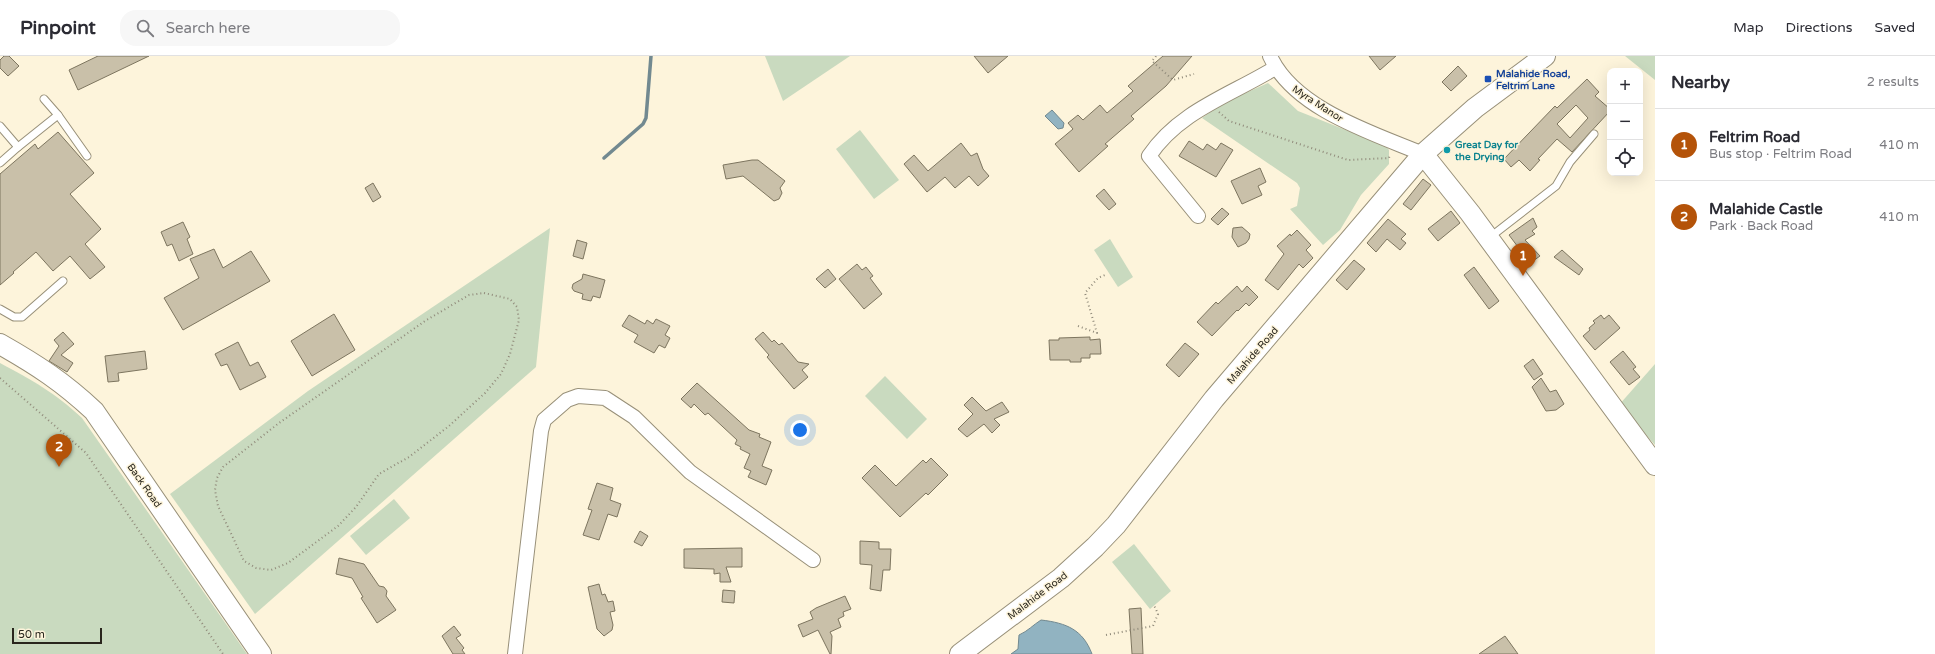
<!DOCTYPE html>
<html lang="en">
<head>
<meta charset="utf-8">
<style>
  :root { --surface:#fff; --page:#f7f7f7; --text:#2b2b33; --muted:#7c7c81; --line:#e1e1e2; --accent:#b45309 }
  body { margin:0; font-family:"Varela Round",sans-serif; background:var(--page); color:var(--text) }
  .controls { position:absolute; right:12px; top:12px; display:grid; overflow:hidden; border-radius:8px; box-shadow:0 4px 16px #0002 }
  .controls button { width:36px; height:36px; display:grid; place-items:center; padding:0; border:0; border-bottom:1px solid var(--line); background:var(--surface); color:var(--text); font:20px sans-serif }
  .scale { position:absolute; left:12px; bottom:10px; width:90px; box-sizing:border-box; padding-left:4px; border:2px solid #29261d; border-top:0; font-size:11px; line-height:14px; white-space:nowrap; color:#29261d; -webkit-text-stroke:3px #fdf4db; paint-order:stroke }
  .you { position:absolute; left:800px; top:374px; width:14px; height:14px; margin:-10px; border:3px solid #fff; border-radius:50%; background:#1a73e8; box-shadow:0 0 0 6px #1a73e833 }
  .badge { display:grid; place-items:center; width:26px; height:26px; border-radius:50%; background:var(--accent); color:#fff; font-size:13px; font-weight:700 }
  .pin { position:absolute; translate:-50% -33px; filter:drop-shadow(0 1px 2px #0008) }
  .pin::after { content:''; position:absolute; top:21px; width:14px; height:12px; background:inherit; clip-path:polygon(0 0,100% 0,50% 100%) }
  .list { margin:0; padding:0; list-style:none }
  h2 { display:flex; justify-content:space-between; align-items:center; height:52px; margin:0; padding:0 16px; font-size:17px }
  h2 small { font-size:13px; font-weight:400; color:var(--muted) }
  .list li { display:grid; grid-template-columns:26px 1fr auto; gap:12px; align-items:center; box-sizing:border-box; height:72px; padding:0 16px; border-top:1px solid var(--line) }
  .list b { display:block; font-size:15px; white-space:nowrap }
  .list p { margin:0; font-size:13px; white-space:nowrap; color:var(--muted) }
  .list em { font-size:13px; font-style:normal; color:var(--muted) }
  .icon { flex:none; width:22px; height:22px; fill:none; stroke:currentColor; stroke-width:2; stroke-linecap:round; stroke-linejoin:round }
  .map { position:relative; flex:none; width:1655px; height:598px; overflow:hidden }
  header { display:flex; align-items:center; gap:24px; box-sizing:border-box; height:56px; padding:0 20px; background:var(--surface); border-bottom:1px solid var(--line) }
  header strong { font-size:19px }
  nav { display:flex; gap:22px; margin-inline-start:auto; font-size:14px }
  .search { width:280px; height:36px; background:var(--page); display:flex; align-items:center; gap:10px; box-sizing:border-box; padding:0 14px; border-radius:16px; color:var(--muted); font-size:15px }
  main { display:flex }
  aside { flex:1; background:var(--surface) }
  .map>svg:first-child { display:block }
</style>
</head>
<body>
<header>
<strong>Pinpoint</strong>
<div class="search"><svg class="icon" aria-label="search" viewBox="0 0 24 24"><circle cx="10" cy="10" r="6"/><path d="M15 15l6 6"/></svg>Search here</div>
<nav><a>Map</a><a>Directions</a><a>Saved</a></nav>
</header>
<main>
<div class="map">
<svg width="1655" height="598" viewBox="0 0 1655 598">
  <rect width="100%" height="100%" fill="#fdf4db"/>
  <g fill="#c9dabf">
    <path d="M 765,0 L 850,0 L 783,45 Z"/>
    <path d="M 1625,0 L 1655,0 L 1655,24 Z"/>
    <path d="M 1268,27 L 1298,55 L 1386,90 L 1389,94 L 1389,108 L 1361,139 L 1340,174 L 1323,189 L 1290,153 L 1297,150 L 1300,132 L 1297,127 L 1202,62 L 1223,47 Z"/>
    <path d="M 860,74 L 899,124 L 874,143 L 836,93 Z"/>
    <path d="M 550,172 L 536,311 L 255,558 L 170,438 L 308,335 Z"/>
    <path d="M 1110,183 L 1133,221 L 1118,231 L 1094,194 Z"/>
    <path d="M 0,307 C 32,324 55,337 82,362 L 247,598 L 0,598 Z"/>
    <path d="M 1655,308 L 1655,389 L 1619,349 Z"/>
    <path d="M 885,320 L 927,363 L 907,383 L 865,340 Z"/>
    <path d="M 394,443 L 410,462 L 366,499 L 350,480 Z"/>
    <path d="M 1134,488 L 1171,535 L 1150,553 L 1112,506 Z"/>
  </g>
  <g fill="#91b3c1" stroke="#728990">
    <path d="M 1052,54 L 1064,67 L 1063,72 L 1058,73 L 1045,60 Z"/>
    <path d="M 1041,564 C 1067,567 1083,574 1092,598 L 1011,598 L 1018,593 L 1019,579 C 1028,575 1033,569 1041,564 Z"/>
  </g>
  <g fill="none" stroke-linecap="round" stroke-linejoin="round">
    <path stroke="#728990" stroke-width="3.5" d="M 604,102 L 643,68 L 646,62 L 651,0"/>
  </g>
  <g fill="#c9c0a9" stroke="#7d755f" fill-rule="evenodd">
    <path d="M 4,0 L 9,0 L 19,10 L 8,20 L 0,12 L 0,4 Z"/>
    <path d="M 98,0 L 149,0 L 78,34 L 69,14 Z"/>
    <path d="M 974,0 L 1008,0 L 988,17 Z"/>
    <path d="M 1163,0 L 1192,0 L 1166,30 L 1131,60 L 1134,63 L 1105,88 L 1108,90 L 1079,116 L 1055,88 L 1073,73 L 1068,67 L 1078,59 L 1083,64 L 1100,49 L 1107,57 L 1133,35 L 1128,30 Z"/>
    <path d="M 1369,0 L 1396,0 L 1380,14 Z"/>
    <path d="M 1458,10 L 1467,20 L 1451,35 L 1442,26 Z"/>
    <path d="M 1587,23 L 1599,36 L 1595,40 L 1610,53 L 1610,55 L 1572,96 L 1557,83 L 1538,103 L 1540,104 L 1530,115 L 1519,104 L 1511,111 L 1504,103 L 1555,50 L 1557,52 ZM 1576,49 L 1588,62 L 1570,82 L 1557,68 Z"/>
    <path d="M 58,76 L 94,117 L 70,138 L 101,173 L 85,188 L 105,211 L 90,223 L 70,200 L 53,215 L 36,196 L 13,216 L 14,217 L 0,229 L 0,118 L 35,88 L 38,93 Z"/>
    <path d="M 1189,85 L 1203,94 L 1207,88 L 1216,94 L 1221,87 L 1233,94 L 1216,121 L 1179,100 Z"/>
    <path d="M 961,87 L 971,100 L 977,97 L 983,113 L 989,120 L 978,130 L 969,120 L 955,132 L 945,121 L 927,136 L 904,108 L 914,99 L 928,115 Z"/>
    <path d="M 752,104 L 758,104 L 785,125 L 780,132 L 782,137 L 779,143 L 774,145 L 743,120 L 726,123 L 723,109 Z"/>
    <path d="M 1260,112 L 1266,126 L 1258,130 L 1262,139 L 1242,148 L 1231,125 Z"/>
    <path d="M 1423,123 L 1431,129 L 1411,154 L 1403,148 Z"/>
    <path d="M 373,127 L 381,141 L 373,146 L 365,132 Z"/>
    <path d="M 1104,133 L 1116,148 L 1109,154 L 1096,140 Z"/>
    <path d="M 1222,152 L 1229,158 L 1218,169 L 1211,163 Z"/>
    <path d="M 1451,155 L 1460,167 L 1438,185 L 1428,173 Z"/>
    <path d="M 1533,162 L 1537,171 L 1532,175 L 1535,178 L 1525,184 L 1540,200 L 1530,207 L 1509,179 Z"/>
    <path d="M 1388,163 L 1406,178 L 1401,183 L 1406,187 L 1400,194 L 1387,183 L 1376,196 L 1367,187 Z"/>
    <path d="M 183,166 L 190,181 L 187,183 L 193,198 L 179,205 L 172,188 L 167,190 L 161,176 Z"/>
    <path d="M 1242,171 L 1250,178 L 1249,183 L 1246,187 L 1238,191 L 1232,181 L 1233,172 Z"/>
    <path d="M 1297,174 L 1311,189 L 1306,194 L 1313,202 L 1303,212 L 1299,208 L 1278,234 L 1265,224 L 1284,198 L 1277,190 L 1290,178 L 1291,180 Z"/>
    <path d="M 577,184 L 587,187 L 583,203 L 573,200 Z"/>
    <path d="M 214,193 L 223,212 L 251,195 L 270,225 L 183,274 L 164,242 L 199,222 L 190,203 Z"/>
    <path d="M 1562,194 L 1583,213 L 1579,219 L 1554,201 Z"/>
    <path d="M 1354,204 L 1365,213 L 1347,234 L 1336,224 Z"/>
    <path d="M 857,208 L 862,214 L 866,211 L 873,220 L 870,222 L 882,238 L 864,253 L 839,223 Z"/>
    <path d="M 1474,211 L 1499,245 L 1489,253 L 1464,219 Z"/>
    <path d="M 828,213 L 836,223 L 825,232 L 816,223 Z"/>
    <path d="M 583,218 L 605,224 L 600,242 L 593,240 L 591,245 L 582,243 L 583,238 L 574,235 L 572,232 L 573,228 L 582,223 Z"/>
    <path d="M 1237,230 L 1242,236 L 1247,230 L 1258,241 L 1249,250 L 1246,247 L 1238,255 L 1237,254 L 1212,280 L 1197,266 L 1216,246 L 1218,248 Z"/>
    <path d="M 334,258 L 355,294 L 312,320 L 291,285 Z"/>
    <path d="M 629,259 L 645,268 L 647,264 L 653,268 L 656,263 L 670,270 L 665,279 L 670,282 L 665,292 L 659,289 L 654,297 L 634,286 L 638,279 L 622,270 Z"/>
    <path d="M 1601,259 L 1604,263 L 1609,259 L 1620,272 L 1595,294 L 1583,280 L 1590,274 L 1589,272 L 1595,267 L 1593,265 Z"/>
    <path d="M 63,276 L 74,288 L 61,299 L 73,307 L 67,316 L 49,305 L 59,290 L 54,284 Z"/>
    <path d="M 763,276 L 772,286 L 774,284 L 779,289 L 782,287 L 798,306 L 809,308 L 802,314 L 808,321 L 794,333 L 767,301 L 769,299 L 755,283 Z"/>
    <path d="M 1090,281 L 1090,284 L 1100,283 L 1101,298 L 1090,298 L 1090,302 L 1081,302 L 1081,306 L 1070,306 L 1070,304 L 1050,304 L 1049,284 L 1059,284 L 1059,282 Z"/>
    <path d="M 238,286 L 250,310 L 258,306 L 266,321 L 240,334 L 227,308 L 221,310 L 215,298 Z"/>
    <path d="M 1185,287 L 1199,298 L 1179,321 L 1166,309 Z"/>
    <path d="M 145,295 L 147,313 L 118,317 L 119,325 L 108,326 L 105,300 Z"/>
    <path d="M 1623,295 L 1636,311 L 1633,313 L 1640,321 L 1629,329 L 1610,306 Z"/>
    <path d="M 1533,303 L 1543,318 L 1534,324 L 1524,310 Z"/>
    <path d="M 1541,322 L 1550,336 L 1556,334 L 1564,348 L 1556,354 L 1546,355 L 1532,331 Z"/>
    <path d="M 697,327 L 749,374 L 760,378 L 759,381 L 771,386 L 762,410 L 772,414 L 766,429 L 748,421 L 751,415 L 744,412 L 750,398 L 740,393 L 741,391 L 735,388 L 737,384 L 708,357 L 705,359 L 694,348 L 691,352 L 681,343 Z"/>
    <path d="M 972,341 L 986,355 L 1002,346 L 1009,356 L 994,363 L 1000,369 L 992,377 L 984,368 L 967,381 L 958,373 L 973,358 L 964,349 Z"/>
    <path d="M 931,402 L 948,419 L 928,439 L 926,437 L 900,461 L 862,422 L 875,409 L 896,430 L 923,404 L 926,407 Z"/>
    <path d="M 597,427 L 613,432 L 610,444 L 621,448 L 617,461 L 608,458 L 599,484 L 583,479 L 592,454 L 588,453 Z"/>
    <path d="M 640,475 L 648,480 L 642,490 L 634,486 Z"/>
    <path d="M 860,485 L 879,486 L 879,493 L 891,493 L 890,514 L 883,514 L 881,535 L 870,533 L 872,509 L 860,508 Z"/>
    <path d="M 742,492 L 742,511 L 726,511 L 731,526 L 720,526 L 720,517 L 714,518 L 714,513 L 684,512 L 684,493 Z"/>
    <path d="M 339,502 L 364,508 L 379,530 L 384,531 L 387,535 L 386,540 L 396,554 L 377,567 L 361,542 L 363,541 L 352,522 L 336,518 Z"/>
    <path d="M 599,528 L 602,539 L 605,538 L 608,546 L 613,545 L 615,555 L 610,556 L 613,569 L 612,574 L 604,580 L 597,573 L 588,531 Z"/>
    <path d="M 723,534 L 735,535 L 734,547 L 722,546 Z"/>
    <path d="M 845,540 L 851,553 L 843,556 L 844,560 L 838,563 L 841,571 L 830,576 L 832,580 L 831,598 L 830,598 L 818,574 L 803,581 L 798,569 L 813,563 L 810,556 L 816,552 Z"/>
    <path d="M 1141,552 L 1143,598 L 1132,598 L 1129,553 Z"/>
    <path d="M 454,570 L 461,579 L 456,582 L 464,592 L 462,594 L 465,598 L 453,598 L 442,580 Z"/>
    <path d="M 1505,580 L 1518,598 L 1479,598 Z"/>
  </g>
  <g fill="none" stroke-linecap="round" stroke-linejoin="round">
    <defs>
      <g id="lane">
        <path d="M 58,59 L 87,100"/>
        <path d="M 0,70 L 18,91 L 0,107"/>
        <path d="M 18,91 L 58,59 L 44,43"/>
        <path d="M 1489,182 L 1556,130 L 1570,106 L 1594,78"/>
        <path d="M 0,253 L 14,261 L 22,261 L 63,225"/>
      </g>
      <g id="street">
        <path d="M 1270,0 C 1294,53 1373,77 1423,98"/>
        <path d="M 1198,160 L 1149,100 C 1179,55 1231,39 1275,12"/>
        <path d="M 515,598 L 541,375 L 544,364 L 567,344 L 578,340 L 605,342 L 634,361 L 690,416 L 813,504"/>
      </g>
      <g id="secondary">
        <path d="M 1423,98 L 1470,157 L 1655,409"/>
        <path d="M 0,288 C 37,309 63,326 94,355 L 261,598"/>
        <path d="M 960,598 L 1061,522 L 1095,491 L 1116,469 L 1214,343 L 1423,98 L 1475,52 L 1545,0"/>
      </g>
    </defs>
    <use href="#lane" stroke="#989079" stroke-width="9"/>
    <use href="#street" stroke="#989079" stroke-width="16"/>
    <use href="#secondary" stroke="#989079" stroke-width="22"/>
    <g stroke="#918b7b" stroke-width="2" stroke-dasharray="1 3" stroke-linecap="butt">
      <path d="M 1156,0 L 1152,5 L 1173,24 L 1194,18"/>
      <path d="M 1219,56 L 1229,65 L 1348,104 L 1389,102 L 1390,98"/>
      <path d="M 484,237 L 510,243 L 517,251 L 519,264 L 510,298 L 501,318 L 485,337 L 449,370 L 409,401 L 379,418 L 356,451 L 338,470 L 288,507 L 271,514 L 256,512 L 244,505 L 218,450 L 215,434 L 217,422 L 223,411 L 279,367 L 425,265 L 469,239 Z"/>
      <path d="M 1078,270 L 1097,277 L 1085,237 L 1098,222 L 1105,219"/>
      <path d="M 0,322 L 86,397 L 223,598"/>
      <path d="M 1106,579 L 1153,570 L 1158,558 L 1154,549"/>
    </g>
    <use href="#lane" stroke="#fff" stroke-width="7"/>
    <use href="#street" stroke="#fff" stroke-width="14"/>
    <use href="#secondary" stroke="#fff" stroke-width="20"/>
  </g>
  <rect fill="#1a4fb4" stroke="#fdf4db" stroke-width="1.5" x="1484" y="19" width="8" height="8" rx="2"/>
  <circle fill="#0f9aa8" stroke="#fdf4db" stroke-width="1.5" cx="1447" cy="94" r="4"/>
  <g text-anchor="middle" stroke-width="3" stroke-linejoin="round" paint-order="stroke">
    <g font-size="10" font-weight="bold" fill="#164399" stroke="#fdf4db" text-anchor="start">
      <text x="1496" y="21">Malahide Road,<tspan x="1496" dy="12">Feltrim Lane</tspan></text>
    </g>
    <g font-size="10" fill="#29261d" stroke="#fdf4db">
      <text transform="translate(1318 47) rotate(33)" y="4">Myra Manor</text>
      <text transform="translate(1252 299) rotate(-49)" y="4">Malahide Road</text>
      <text transform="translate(145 429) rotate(55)" y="4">Back Road</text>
      <text transform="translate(1037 539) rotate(-37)" y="4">Malahide Road</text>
    </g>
    <g font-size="10" font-weight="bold" fill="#0d838f" stroke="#fdf4db" text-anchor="start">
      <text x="1455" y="92">Great Day for<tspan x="1455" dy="12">the Drying</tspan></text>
    </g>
  </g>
</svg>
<div class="controls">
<button>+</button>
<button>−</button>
<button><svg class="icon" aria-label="locate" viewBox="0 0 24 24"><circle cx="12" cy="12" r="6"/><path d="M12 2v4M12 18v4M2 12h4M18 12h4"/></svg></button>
</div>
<div class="scale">50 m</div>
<div class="you"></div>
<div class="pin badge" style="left:1523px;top:220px">1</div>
<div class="pin badge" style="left:59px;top:411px">2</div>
</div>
<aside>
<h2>Nearby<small>2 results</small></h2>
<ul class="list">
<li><span class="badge">1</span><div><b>Feltrim Road</b><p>Bus stop · Feltrim Road</p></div><em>410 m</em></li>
<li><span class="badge">2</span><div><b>Malahide Castle</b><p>Park · Back Road</p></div><em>410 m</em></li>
</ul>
</aside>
</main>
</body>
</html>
